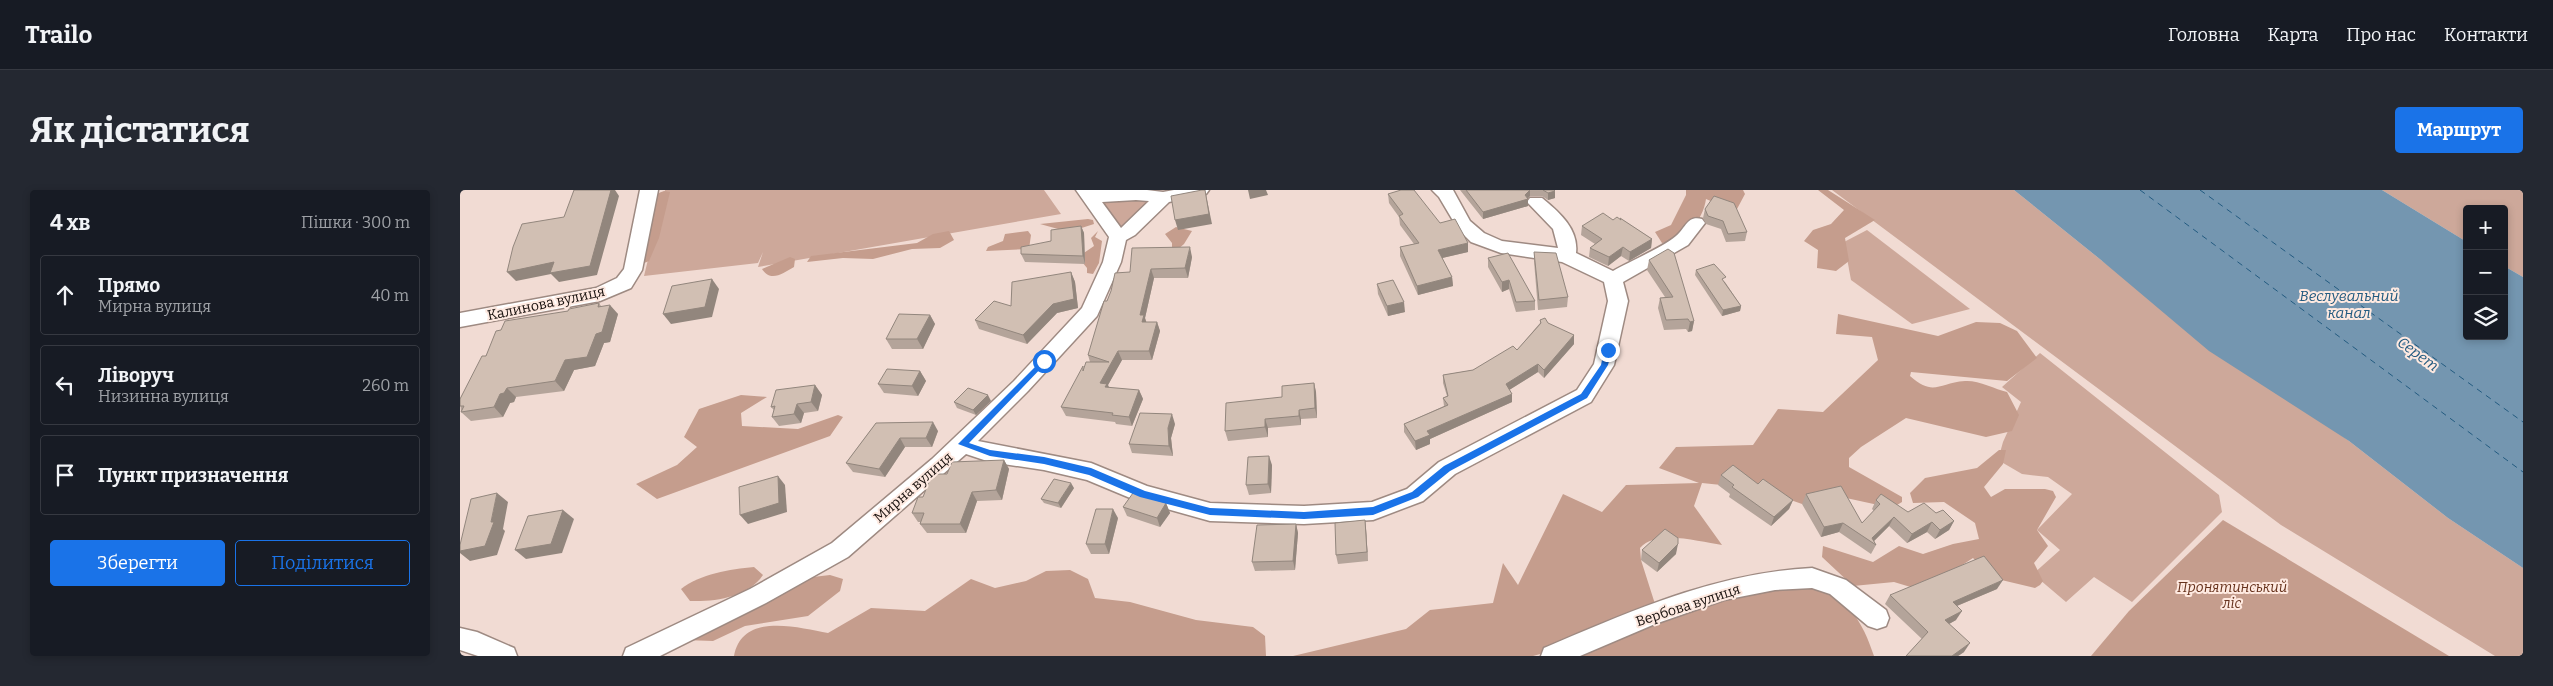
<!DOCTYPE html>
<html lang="uk">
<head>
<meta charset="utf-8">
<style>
  :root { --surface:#171b24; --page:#242831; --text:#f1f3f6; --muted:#9ea1a6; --line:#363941; --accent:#1a73e8 }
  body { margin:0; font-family:Bitter,serif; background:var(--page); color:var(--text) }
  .controls { position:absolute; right:15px; top:15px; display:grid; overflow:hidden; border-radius:5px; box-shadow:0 2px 8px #0003 }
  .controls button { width:45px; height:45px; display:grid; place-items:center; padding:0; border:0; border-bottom:1px solid var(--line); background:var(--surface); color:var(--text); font:25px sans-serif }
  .stop { position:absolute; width:15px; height:15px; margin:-11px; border:4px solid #1a73e8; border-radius:50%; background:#fff }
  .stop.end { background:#1a73e8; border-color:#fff; box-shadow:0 1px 5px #0008 }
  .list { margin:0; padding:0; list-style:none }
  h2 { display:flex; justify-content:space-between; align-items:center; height:65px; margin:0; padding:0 20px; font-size:21px }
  h2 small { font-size:16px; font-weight:400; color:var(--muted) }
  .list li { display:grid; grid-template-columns:32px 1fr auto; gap:15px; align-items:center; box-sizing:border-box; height:80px; margin:0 10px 10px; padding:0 10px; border:1px solid var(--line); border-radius:5px }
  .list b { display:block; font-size:19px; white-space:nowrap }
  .list p { margin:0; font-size:16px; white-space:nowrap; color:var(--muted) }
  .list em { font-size:16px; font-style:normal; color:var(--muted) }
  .actions { display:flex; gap:10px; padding:15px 20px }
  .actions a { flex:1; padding:11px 0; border:1px solid var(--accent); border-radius:5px; text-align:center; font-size:18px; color:var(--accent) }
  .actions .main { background:var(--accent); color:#fff }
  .icon { flex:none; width:28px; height:28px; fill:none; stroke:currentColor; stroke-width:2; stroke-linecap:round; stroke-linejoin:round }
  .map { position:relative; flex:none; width:2063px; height:466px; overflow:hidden; border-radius:5px }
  header { display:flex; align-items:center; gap:30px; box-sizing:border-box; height:70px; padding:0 25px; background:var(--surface); border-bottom:1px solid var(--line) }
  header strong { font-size:24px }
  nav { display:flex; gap:28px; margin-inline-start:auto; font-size:18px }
  .intro { display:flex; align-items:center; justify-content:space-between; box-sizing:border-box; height:120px; padding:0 30px }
  h1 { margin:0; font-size:35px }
  .button { padding:12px 22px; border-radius:5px; background:var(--accent); color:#fff; font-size:18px; font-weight:700 }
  main { display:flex; gap:30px; padding:0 30px }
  aside { flex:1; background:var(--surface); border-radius:5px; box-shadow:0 2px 8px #0003 }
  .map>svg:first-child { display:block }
</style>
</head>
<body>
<header>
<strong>Trailo</strong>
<nav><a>Головна</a><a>Карта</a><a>Про нас</a><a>Контакти</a></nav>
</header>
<div class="intro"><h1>Як дістатися</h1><a class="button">Маршрут</a></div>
<main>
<aside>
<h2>4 хв<small>Пішки · 300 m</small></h2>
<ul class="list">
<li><svg class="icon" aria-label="ahead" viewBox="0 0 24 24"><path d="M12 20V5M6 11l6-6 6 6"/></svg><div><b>Прямо</b><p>Мирна вулиця</p></div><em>40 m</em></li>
<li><svg class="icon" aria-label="left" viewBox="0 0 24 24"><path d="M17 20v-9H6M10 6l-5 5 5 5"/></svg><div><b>Ліворуч</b><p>Низинна вулиця</p></div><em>260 m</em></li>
<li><svg class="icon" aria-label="arrive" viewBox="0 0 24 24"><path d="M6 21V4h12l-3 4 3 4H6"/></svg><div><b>Пункт призначення</b></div></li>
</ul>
<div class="actions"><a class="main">Зберегти</a><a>Поділитися</a></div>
</aside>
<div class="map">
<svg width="2063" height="466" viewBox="0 0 2063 466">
  <rect width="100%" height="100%" fill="#f1dbd3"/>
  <g fill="#cda89a">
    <path d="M 205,0 L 584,0 L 601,24 L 298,77 L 303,62 L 298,73 L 184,86 Z"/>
    <path d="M 1372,0 L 1554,0 L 1641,70 L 1889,251 L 1988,328 L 2063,378 L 2063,466 L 2035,466 L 1821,335 Z"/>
    <path d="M 1922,0 L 2063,0 L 2063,87 L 2044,76 L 2044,19 L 2007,19 L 2007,52 Z"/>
    <path d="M 653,9 L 688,10 L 689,16 L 662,39 L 658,37 L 642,14 Z"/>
    <path d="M 1407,40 L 1510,119 L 1452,134 L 1391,90 L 1384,52 Z"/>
    <path d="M 1580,163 L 1759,305 L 1762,322 L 1672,412 L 1634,387 L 1606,412 L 1573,384 L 1600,360 L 1577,340 L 1612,304 L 1588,287 L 1562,284 L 1538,270 L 1543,252 L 1561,212 L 1542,197 Z"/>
  </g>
  <g fill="#c59d8d">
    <path d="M 1226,0 L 1283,0 L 1285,4 L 1277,19 L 1269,19 L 1246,9 C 1243,31 1224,52 1202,53 L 1195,42 L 1211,35 L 1226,5 Z"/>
    <path d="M 1358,0 L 1368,0 L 1415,30 L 1385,48 L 1389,71 L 1376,81 L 1357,78 L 1358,60 L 1344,51 L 1353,40 L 1371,34 L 1384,20 Z"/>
    <path d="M 204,1 L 210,2 L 199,48 L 189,71 L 182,74 L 196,4 Z"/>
    <path d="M 628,29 L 633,30 L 634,34 L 609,42 L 580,34 Z"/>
    <path d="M 716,37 L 732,41 L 724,54 L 717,60 L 712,60 L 712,53 L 705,44 Z"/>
    <path d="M 489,41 L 494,50 L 480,58 L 452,59 L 413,69 L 383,68 L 347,72 L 351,66 L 457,53 L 473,44 Z"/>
    <path d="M 568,41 L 571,45 L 569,59 L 526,61 L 528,57 L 543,51 L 545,44 Z"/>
    <path d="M 638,41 L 635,47 L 642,51 L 639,73 L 633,84 L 627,83 L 627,78 L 618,67 L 634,56 L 631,48 Z"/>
    <path d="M 330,67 L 335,69 L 334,77 C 323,83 311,93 302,79 Z"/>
    <path d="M 1378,124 L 1478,146 L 1516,132 L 1540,133 L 1557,141 L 1577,168 L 1547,191 L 1451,182 L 1450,186 C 1474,207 1478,193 1505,191 C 1518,190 1535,199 1547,202 L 1559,225 L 1552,241 L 1526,247 L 1446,228 L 1401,257 L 1389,268 L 1389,277 L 1442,307 L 1442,312 L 1432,318 L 1377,306 L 1342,314 L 1300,299 L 1242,293 L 1234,316 L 1262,355 C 1239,352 1197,339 1180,358 L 1181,370 L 1195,414 L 1173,438 L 1073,466 L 833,466 L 946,439 L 970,420 L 1033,413 L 1043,373 L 1058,395 L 1103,304 L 1142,322 L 1166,295 L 1239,293 L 1199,278 L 1216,257 L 1293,255 L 1318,219 L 1363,222 L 1418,170 L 1412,147 L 1376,144 Z"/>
    <path d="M 281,205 L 307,207 L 281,223 L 282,236 L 338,239 L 378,225 L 383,227 L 370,246 L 197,309 L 176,294 L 217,275 L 237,257 L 224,247 L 239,219 Z"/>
    <path d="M 1539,260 L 1546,260 L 1543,274 L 1524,297 L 1531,307 L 1545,299 L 1585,299 L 1593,301 L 1596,307 L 1577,340 L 1588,356 L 1574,373 L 1583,391 L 1580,395 L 1575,398 L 1533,388 L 1513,368 L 1476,392 L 1467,402 L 1434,392 L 1393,396 L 1362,367 L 1363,356 L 1413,372 L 1439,356 L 1463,364 L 1493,354 L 1519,349 L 1515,333 L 1484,312 L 1453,313 L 1450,303 L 1465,288 L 1517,278 Z"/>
    <path d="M 1763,330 L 1989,466 L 1631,466 L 1669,421 Z"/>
    <path d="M 294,377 L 303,385 C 288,407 255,412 230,411 L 221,399 C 240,384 270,379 294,377 Z"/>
    <path d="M 610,380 L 628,389 L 635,408 L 670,412 L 736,430 L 793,437 L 805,446 L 806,466 L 274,466 C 282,422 337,437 368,443 L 411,418 L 465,421 L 511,389 L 535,398 L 566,391 L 586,381 Z"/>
    <path d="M 370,385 L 383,389 L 380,401 L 348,426 L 285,436 L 253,451 L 224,450 L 267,420 L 338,396 L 353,387 Z"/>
    <path d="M 1353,396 C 1389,410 1402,430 1414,466 L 1112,466 C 1190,433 1267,400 1353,396 Z"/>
  </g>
  <path fill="#7496b0" d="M 1554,0 L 1922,0 L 2007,52 L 2007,146 L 2044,146 L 2044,76 L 2063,87 L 2063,378 L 1988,328 L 1889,251 L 1749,161 L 1641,70 Z"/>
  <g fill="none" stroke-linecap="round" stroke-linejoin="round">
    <g stroke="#235b80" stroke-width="1" stroke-dasharray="6 5" stroke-linecap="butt">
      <path d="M 1680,0 L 2063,282"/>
      <path d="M 1740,0 L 2063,232"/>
    </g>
    <defs>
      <g id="minor">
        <path d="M 180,0 L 198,0 L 182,80 L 171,98 L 140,111 L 0,137 L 0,123 L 136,98 L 157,88 L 164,79 Z"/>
        <path d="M 616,0 L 687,0 L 703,2 L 714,0 L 749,0 L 746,4 L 709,12 L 675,45 L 666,50 L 661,72 L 637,126 L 568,201 L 518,251 L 631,273 L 687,296 L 750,313 L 844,316 L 912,312 L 947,299 L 979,272 L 1117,200 L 1134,174 L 1148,111 L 1144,92 L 1102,72 L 1041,63 L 1011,52 L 998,39 L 979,7 L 972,0 L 993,0 L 1010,31 L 1024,43 L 1042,51 L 1098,58 L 1093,39 L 1067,12 L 1070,8 L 1082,8 C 1099,22 1119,39 1116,63 L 1153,81 C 1170,71 1202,58 1216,46 C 1226,38 1227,25 1242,29 L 1245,33 L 1228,55 L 1163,92 L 1168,111 L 1154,175 L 1131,212 L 995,284 L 963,311 L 913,330 L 844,334 L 750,331 L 675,310 L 627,290 L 584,280 L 530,272 L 506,264 L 388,367 L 306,413 L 200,466 L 163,466 L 166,458 L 290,399 L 372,353 L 472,269 L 554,191 L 622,118 L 643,72 L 649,47 ZM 676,10 L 689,11 L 661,38 L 642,12 Z"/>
        <path d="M 1352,378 L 1386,390 L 1426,420 L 1429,428 L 1426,436 L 1417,439 L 1408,436 L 1370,404 L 1352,398 L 1315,400 L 1264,410 L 1195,434 L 1120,466 L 1081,466 L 1084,458 C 1172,421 1255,383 1352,378 Z"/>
        <path d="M 0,438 L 17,442 L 54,458 L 57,466 L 18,466 L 0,460 Z"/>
      </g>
    </defs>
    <use href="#minor" stroke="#9e8a82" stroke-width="3"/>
    <use href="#minor" fill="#fff" fill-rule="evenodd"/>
  </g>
  <g fill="#b4a49a">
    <path d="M 1000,0 L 1094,0 L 1095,1 L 1095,8 L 1088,10 L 1082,6 L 1070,6 L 1068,9 L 1068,16 L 1023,29 Z"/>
    <path d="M 928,4 L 980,33 L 1008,62 L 982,68 L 992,87 L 993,96 L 958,105 L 940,66 L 940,57 L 954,54 L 940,35 L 939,27 L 929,13 Z"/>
    <path d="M 1245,19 L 1287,42 L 1285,51 L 1266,52 L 1261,39 L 1246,34 L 1243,28 Z"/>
    <path d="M 1160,28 L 1192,49 L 1191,58 L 1169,71 L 1161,66 L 1148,76 L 1129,67 L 1130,58 L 1135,54 L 1121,45 L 1122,36 L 1153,30 L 1160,30 Z"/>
    <path d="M 621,36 L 624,43 L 625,74 L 565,72 L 561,64 L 591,51 Z"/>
    <path d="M 1074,62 L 1108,107 L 1107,117 L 1078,120 L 1074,71 Z"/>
    <path d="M 732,67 L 728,88 L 694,88 L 685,128 L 686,132 L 697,132 L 700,141 L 692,170 L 662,170 L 648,195 L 649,198 L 679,200 L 683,209 L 672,236 L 656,234 L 655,232 L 606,226 L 601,217 L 624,179 L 630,172 L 628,165 L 647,111 L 670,82 Z"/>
    <path d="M 1028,68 L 1075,111 L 1075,120 L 1056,122 L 1049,99 L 1042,102 L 1028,77 Z"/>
    <path d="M 1189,70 L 1234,131 L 1232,141 L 1228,142 L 1226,139 L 1204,140 L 1198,118 L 1200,108 L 1205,107 L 1187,80 Z"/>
    <path d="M 1236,80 L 1265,92 L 1281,116 L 1280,121 L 1262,126 L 1235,85 Z"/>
    <path d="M 611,82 L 615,92 L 618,118 L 597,123 L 567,154 L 519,139 L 515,130 L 551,116 Z"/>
    <path d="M 917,94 L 945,122 L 928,126 L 918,104 Z"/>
    <path d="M 139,113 L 141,116 L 158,124 L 150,152 L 144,153 L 135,176 L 114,180 L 104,201 L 56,207 L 54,212 L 50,213 L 43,227 L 11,231 L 1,222 L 0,209 L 41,140 L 108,121 Z"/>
    <path d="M 470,125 L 475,134 L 463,159 L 432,159 L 426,149 Z"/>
    <path d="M 1080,130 L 1114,145 L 1114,154 L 1084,188 L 1078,182 L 1049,200 L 1052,212 L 970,249 L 970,254 L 956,260 L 944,242 L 944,234 L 984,216 L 983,208 L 987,206 L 983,193 L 983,185 L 1013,180 L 1057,160 L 1080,133 Z"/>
    <path d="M 460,181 L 466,191 L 458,206 L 424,203 L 418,194 Z"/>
    <path d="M 854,193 L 856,202 L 857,228 L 841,229 L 841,235 L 808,238 L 808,247 L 768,251 L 765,241 L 822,207 Z"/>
    <path d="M 355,195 L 362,205 L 358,221 L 344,223 L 341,233 L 319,236 L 312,227 L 314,220 L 311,217 Z"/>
    <path d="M 531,211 L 516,225 L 497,218 L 494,212 Z"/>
    <path d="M 416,233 L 478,241 L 472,257 L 445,257 L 425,287 L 393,282 L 386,273 Z"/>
    <path d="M 715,234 L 711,248 L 713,266 L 672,263 L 669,254 Z"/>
    <path d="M 544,270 L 549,279 L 542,310 L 517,311 L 506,343 L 467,343 L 460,334 L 461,332 L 458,332 L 452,323 L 487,284 Z"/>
    <path d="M 812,275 L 811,303 L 789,305 L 786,295 Z"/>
    <path d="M 1261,285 L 1298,294 L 1333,310 L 1329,319 L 1311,336 L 1269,307 L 1270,304 L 1258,295 Z"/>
    <path d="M 614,298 L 601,318 L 584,313 L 581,309 Z"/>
    <path d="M 1346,304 L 1402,333 L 1414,321 L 1412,319 L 1416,310 L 1448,322 L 1476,323 L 1494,331 L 1489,340 L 1475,349 L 1467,342 L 1447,353 L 1429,336 L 1414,351 L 1416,355 L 1411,364 L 1379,342 L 1361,347 L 1342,314 Z"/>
    <path d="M 706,313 L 710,323 L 700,337 L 667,326 L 663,317 Z"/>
    <path d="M 658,328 L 649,364 L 631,364 L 626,354 Z"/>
    <path d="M 905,330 L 906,339 L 908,371 L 878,374 L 876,365 Z"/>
    <path d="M 836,334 L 838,343 L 835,380 L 795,381 L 792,372 Z"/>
    <path d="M 1182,360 L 1216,364 L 1197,382 L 1181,370 Z"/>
    <path d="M 1537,399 L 1497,416 L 1496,430 L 1489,434 L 1504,462 L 1498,466 L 1446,466 L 1462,449 L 1425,414 L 1430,405 Z"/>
  </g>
  <g fill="#92867d">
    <path d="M 148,0 L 155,0 L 159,6 L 137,85 L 99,92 L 91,84 L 56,91 L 47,82 Z"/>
    <path d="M 745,0 L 752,34 L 718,40 L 715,30 Z"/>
    <path d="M 788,0 L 806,0 L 808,5 L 790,9 Z"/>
    <path d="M 1070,0 L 1070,6 L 1067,9 L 1068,9 L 1068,16 L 1023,29 L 1023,22 L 1065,5 Z"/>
    <path d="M 1095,1 L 1095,8 L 1088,10 L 1088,3 Z"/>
    <path d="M 621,36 L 624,43 L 625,74 L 623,66 Z"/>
    <path d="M 1192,49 L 1191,58 L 1169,71 L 1170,62 Z"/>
    <path d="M 1008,53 L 1008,62 L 978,69 L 978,60 Z"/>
    <path d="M 730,57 L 732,67 L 728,88 L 725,78 Z"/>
    <path d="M 1163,57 L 1161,66 L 1148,76 L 1149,67 Z"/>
    <path d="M 691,79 L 694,88 L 685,128 L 687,134 L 682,132 L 680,125 Z"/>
    <path d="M 611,82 L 615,92 L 618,118 L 597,123 L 567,154 L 563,145 Z"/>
    <path d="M 992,87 L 993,96 L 958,105 L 957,96 Z"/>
    <path d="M 252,89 L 259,99 L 252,127 L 211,134 L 203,124 Z"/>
    <path d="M 1049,90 L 1049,99 L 1042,102 L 1042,92 Z"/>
    <path d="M 944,112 L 945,122 L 928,126 L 927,116 Z"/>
    <path d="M 150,115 L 158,124 L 150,152 L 144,153 L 135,176 L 114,180 L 104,201 L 95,191 L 105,170 L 136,144 Z"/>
    <path d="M 1281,116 L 1280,121 L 1262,126 L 1263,120 Z"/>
    <path d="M 470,125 L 475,134 L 463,159 L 457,149 Z"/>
    <path d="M 1234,131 L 1232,141 L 1228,142 L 1230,132 Z"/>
    <path d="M 697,132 L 700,141 L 692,170 L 689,161 Z"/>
    <path d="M 1114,145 L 1114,154 L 1084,188 L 1084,180 Z"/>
    <path d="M 658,161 L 662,170 L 648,195 L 651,203 L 640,193 Z"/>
    <path d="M 1078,174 L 1078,182 L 1046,202 L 1046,194 Z"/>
    <path d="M 460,181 L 466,191 L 458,206 L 452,196 Z"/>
    <path d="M 854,193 L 856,202 L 857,228 L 855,218 Z"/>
    <path d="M 355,195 L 362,205 L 358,221 L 351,212 Z"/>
    <path d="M 47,198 L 56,207 L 54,212 L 50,213 L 43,227 L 34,217 L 40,204 Z"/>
    <path d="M 679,200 L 683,209 L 672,236 L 669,227 Z"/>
    <path d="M 1052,204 L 1052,212 L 970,249 L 970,254 L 956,260 L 955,251 L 967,241 Z"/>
    <path d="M 528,205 L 531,211 L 516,225 L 513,220 Z"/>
    <path d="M 337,214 L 344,223 L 341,233 L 334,224 Z"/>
    <path d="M 839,220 L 841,229 L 841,235 L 839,226 Z"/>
    <path d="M 712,224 L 715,234 L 711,248 L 713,266 L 709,256 L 708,238 Z"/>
    <path d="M 805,229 L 808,238 L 808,247 L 805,237 Z"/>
    <path d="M 473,232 L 478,241 L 472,257 L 466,248 Z"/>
    <path d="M 440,248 L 445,257 L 425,287 L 419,279 Z"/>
    <path d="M 809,266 L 812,275 L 811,303 L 808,294 Z"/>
    <path d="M 544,270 L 549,279 L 542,310 L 536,300 Z"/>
    <path d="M 318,286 L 325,295 L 327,322 L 288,334 L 280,325 Z"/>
    <path d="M 611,293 L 614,298 L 601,318 L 598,313 Z"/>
    <path d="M 512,302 L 517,311 L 506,343 L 500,334 Z"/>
    <path d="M 37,303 L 48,312 L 43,339 L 45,341 L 37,365 L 10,371 L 0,363 L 0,361 L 31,332 Z"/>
    <path d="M 1333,310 L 1329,319 L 1311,336 L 1314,327 Z"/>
    <path d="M 706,313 L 710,323 L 700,337 L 697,328 Z"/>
    <path d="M 653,319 L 658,328 L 649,364 L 645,354 Z"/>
    <path d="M 103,320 L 114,329 L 102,363 L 66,369 L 55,360 Z"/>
    <path d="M 1434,327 L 1429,336 L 1412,353 L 1412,348 Z"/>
    <path d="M 905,330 L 906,339 L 908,371 L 907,362 Z"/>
    <path d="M 1494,331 L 1489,340 L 1475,349 L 1480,340 Z"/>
    <path d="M 1472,332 L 1467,342 L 1447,353 L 1452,344 Z"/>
    <path d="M 1383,333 L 1379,342 L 1361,347 L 1364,337 Z"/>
    <path d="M 836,334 L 838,343 L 835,380 L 833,371 Z"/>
    <path d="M 1218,354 L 1216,364 L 1197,382 L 1199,373 Z"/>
    <path d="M 1543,390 L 1537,399 L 1487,420 L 1493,412 Z"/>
    <path d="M 1502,421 L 1496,430 L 1480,439 L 1485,430 Z"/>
    <path d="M 1510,453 L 1504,462 L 1498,466 L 1492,466 Z"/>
  </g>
  <g fill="#d1bfb3" stroke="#92867d">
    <path d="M 114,0 L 151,0 L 130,76 L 90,83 L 94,72 L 47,82 L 53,57 L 62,34 L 104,27 Z"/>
    <path d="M 742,0 L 745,0 L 749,24 L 715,30 L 711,6 Z"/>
    <path d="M 941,0 L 954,0 L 980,33 L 995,29 L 1008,53 L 978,60 L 992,87 L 957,96 L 940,57 L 959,53 L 939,26 L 943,24 L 928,4 Z"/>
    <path d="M 1006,0 L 1070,0 L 1065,5 L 1068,9 L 1023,22 Z"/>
    <path d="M 1083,0 L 1094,0 L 1095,1 L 1088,3 Z"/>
    <path d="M 1254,6 L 1274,13 L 1287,42 L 1268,44 L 1263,31 L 1248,26 L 1245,19 Z"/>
    <path d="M 1143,23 L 1153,30 L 1157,27 L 1161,30 L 1160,28 L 1192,49 L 1170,62 L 1163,57 L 1149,67 L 1130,58 L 1142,49 L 1122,36 Z"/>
    <path d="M 621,36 L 623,66 L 561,64 L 561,57 L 591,51 L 591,40 Z"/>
    <path d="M 730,57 L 725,78 L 691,79 L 680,125 L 684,125 L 682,132 L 697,132 L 689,161 L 658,161 L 640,193 L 647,194 L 645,197 L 679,200 L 669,227 L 652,225 L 653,223 L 601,217 L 623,176 L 623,181 L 626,172 L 649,172 L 628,165 L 644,111 L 647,111 L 651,101 L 655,83 L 670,82 L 672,58 Z"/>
    <path d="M 1208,59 L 1214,63 L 1234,131 L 1230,132 L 1228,129 L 1206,130 L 1200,108 L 1213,107 L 1189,70 Z"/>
    <path d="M 1074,62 L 1096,63 L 1108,107 L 1079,110 Z"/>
    <path d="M 1048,63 L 1075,111 L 1056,112 L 1049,90 L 1042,92 L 1028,68 Z"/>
    <path d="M 1254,74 L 1266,87 L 1262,89 L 1281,116 L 1263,120 L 1236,80 Z"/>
    <path d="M 611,82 L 614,109 L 593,114 L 563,145 L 515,130 L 534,111 L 551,116 L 552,92 Z"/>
    <path d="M 252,89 L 245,117 L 203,124 L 212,96 Z"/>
    <path d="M 933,90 L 944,112 L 927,116 L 917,94 Z"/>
    <path d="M 139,113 L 138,117 L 150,115 L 142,142 L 136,144 L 127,167 L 105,170 L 95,191 L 47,198 L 44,203 L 40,204 L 34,217 L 1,222 L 4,216 L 0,216 L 0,209 L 22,166 L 26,166 L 36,141 L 41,140 L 45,131 L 108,121 L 109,119 Z"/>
    <path d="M 439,124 L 470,125 L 457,149 L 426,149 Z"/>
    <path d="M 1085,128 L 1088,133 L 1114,145 L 1084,180 L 1078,174 L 1046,194 L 1052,204 L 967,241 L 970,245 L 955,251 L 944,234 L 988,215 L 983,208 L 988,206 L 983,185 L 1013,180 L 1053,156 L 1057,160 L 1081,133 L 1080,130 Z"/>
    <path d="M 427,179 L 460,181 L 452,196 L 418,194 Z"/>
    <path d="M 854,193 L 855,218 L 839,220 L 839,226 L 805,229 L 805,237 L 765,241 L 766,213 L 822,207 L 822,196 Z"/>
    <path d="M 355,195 L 351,212 L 337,214 L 334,224 L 312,227 L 315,216 L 311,217 L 316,200 Z"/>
    <path d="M 508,198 L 528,205 L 513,220 L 494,212 Z"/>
    <path d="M 680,223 L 712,224 L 708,238 L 709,256 L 669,254 Z"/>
    <path d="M 473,232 L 466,248 L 440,248 L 419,279 L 386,273 L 416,233 Z"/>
    <path d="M 809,266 L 808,294 L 786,295 L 788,267 Z"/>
    <path d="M 544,270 L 536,300 L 512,302 L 500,334 L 460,334 L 464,323 L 452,323 L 458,307 L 463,307 L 472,284 L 487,284 L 492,272 Z"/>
    <path d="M 1273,275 L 1298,294 L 1303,289 L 1333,310 L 1314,327 L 1272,297 L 1274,295 L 1261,285 Z"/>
    <path d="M 318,286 L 319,313 L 280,325 L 279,297 Z"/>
    <path d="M 594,289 L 611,293 L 598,313 L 581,309 Z"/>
    <path d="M 1381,296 L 1402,333 L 1420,314 L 1416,310 L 1421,304 L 1448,322 L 1464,313 L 1476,323 L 1483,320 L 1494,331 L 1480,340 L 1472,332 L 1452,344 L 1434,327 L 1412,348 L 1416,355 L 1383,333 L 1364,337 L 1346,304 Z"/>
    <path d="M 37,303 L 31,332 L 34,332 L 25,356 L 0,361 L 0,355 L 11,309 Z"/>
    <path d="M 673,303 L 706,313 L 697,328 L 663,317 Z"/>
    <path d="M 636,319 L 653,319 L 645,354 L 626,354 Z"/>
    <path d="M 103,320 L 91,354 L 55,360 L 68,326 Z"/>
    <path d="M 905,330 L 907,362 L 876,365 L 875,333 Z"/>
    <path d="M 836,334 L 833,371 L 792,372 L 797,335 Z"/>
    <path d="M 1205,339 L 1218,348 L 1218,354 L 1199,373 L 1182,360 Z"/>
    <path d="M 1524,366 L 1543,390 L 1493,412 L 1502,421 L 1485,430 L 1510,453 L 1492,466 L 1446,466 L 1468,442 L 1430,405 Z"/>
  </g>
  <path fill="#1a73e8" d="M 1148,158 L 1152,160 L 1148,175 L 1127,208 L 990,281 L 958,307 L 913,325 L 844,329 L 750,325 L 680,307 L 629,285 L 584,274 L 530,266 L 498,254 L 584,168 L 588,171 L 586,173 L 509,253 L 530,260 L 584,267 L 631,278 L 685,301 L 750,318 L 844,322 L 913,317 L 952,302 L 984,276 L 1121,204 L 1141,175 L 1144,160 Z"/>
  <g text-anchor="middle" stroke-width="4" stroke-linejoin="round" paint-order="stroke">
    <g font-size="14" fill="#150e0b" stroke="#fee9e0">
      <text transform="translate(86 113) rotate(-12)" y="5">Калинова вулиця</text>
      <text transform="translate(453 297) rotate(-41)" y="5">Мирна вулиця</text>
      <text transform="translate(1228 415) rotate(-18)" y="5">Вербова вулиця</text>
    </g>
    <g font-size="14" font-style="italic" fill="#66311b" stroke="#fee9e0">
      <text x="1772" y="402">Пронятинський<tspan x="1772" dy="16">ліс</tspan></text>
    </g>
    <g font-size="15" font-style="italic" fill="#235b80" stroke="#fee9e0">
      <text x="1889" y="111">Веслувальний<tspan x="1889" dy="17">канал</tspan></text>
      <text transform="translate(1958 164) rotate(36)" y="5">Серет</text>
    </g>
  </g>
</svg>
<div class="controls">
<button>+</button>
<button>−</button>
<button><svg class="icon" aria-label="layers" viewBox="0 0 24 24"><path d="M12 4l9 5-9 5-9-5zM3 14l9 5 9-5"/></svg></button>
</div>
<div class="stop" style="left:584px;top:171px"></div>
<div class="stop end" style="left:1148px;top:160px"></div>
</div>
</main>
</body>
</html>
